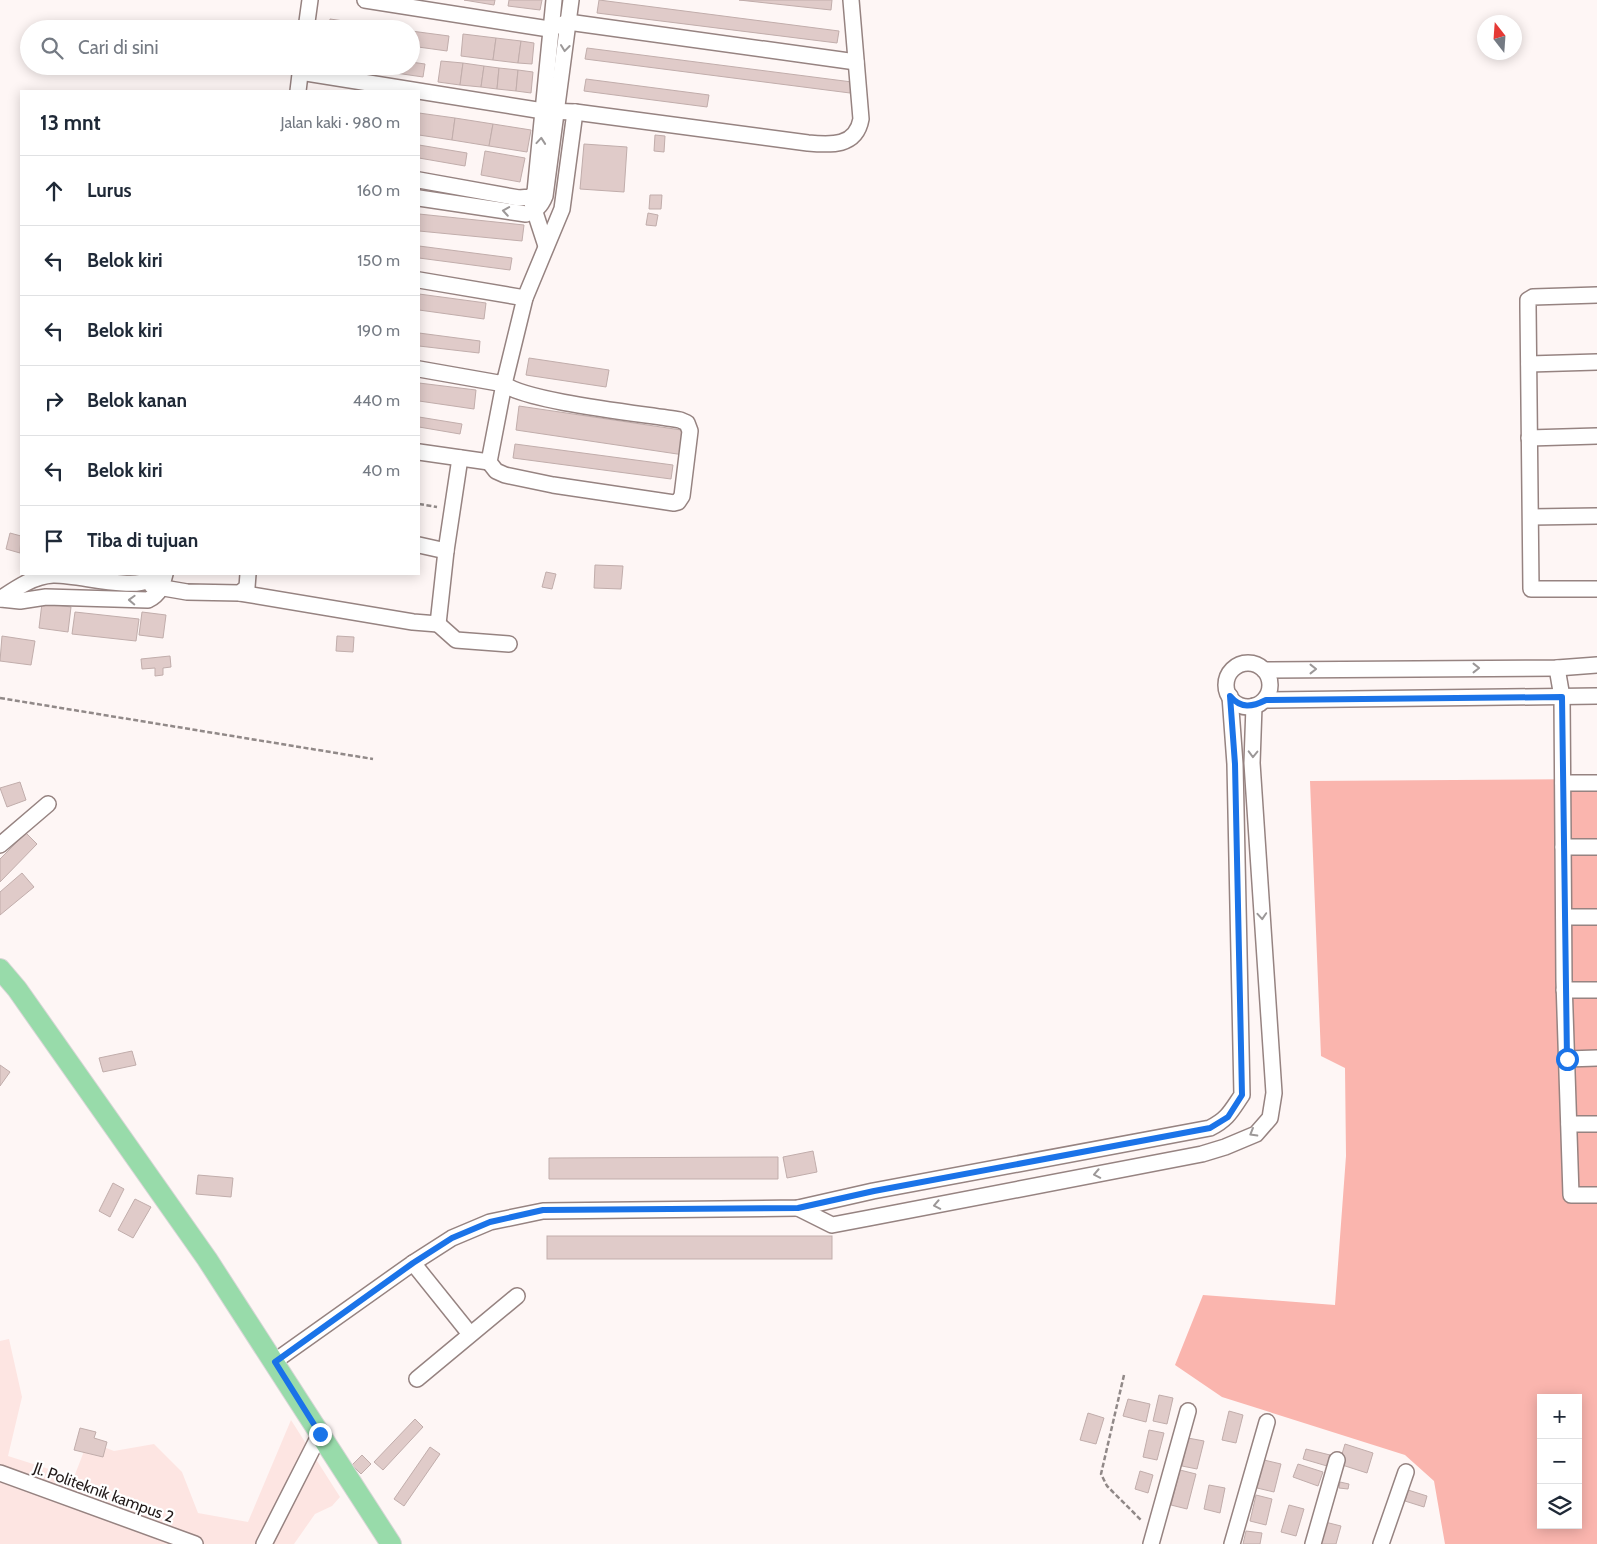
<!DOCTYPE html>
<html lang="id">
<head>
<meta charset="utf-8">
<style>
  :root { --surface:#fff; --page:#f2f2f3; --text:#1f2937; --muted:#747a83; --line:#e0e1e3 }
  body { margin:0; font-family:Cabin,sans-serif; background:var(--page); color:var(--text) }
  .controls { position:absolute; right:15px; bottom:15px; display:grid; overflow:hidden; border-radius:0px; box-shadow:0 2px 12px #0003 }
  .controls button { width:45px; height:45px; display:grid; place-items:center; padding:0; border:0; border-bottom:1px solid var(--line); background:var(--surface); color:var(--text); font:25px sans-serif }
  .compass { position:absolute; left:1477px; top:15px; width:45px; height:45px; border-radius:50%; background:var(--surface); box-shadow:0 2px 12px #0003; rotate:343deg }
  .stop { position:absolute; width:15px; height:15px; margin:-11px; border:4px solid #1a73e8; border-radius:50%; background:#fff }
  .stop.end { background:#1a73e8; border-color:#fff; box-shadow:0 1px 5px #0008 }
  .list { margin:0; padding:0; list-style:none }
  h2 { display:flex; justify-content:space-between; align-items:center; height:65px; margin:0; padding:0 20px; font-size:21px }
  h2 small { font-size:16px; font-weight:400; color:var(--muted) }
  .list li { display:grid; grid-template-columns:32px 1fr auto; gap:15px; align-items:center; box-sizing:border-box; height:70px; padding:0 20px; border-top:1px solid var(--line) }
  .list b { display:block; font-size:19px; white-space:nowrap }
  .list em { font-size:16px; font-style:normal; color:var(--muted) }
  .icon { flex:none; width:28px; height:28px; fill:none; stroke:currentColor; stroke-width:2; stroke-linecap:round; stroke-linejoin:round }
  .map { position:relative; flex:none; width:1597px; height:1544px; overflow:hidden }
  .search { position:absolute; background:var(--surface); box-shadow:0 2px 12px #0003; left:20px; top:20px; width:400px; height:55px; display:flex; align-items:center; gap:12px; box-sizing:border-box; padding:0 18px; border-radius:28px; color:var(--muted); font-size:19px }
  .panel { position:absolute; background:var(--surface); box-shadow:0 2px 12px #0003; left:20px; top:90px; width:400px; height:485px; border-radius:0px }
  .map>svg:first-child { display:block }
</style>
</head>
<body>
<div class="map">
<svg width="1597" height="1544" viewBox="0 0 1597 1544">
  <rect width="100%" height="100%" fill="#fef6f5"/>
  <path fill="#fde5e2" d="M 9,1339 L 22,1397 L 8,1456 L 74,1477 L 88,1441 L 114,1451 L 154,1444 L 182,1472 L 198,1513 L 248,1522 L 291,1420 L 340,1497 L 332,1506 L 315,1514 L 294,1544 L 0,1544 L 0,1341 Z"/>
  <path fill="#fab5ae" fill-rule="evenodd" d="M 1597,779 L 1597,1544 L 1445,1544 L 1434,1481 L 1405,1455 L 1222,1397 L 1175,1365 L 1203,1295 L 1335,1305 L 1346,1156 L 1345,1068 L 1321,1056 L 1310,781 ZM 1541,1398 L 1578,1398 L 1578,1525 L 1541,1525 Z"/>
  <g fill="#e0cbc9" stroke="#c1adab">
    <path d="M 464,0 L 495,0 L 494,5 Z"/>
    <path d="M 509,0 L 542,0 L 540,10 L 508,6 Z"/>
    <path d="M 599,0 L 839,31 L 837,43 L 597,13 Z"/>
    <path d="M 739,0 L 832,0 L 831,10 Z"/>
    <path d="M 330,19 L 399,29 L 329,29 Z"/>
    <path d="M 411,31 L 449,36 L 447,51 L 411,46 Z"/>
    <path d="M 463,34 L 496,38 L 493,60 L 461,56 Z"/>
    <path d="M 496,38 L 521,41 L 518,63 L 493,60 Z"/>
    <path d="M 521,41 L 534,43 L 532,64 L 518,63 Z"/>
    <path d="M 587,48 L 852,82 L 850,93 L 585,59 Z"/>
    <path d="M 441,61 L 463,63 L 460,85 L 438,82 Z"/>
    <path d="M 411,62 L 425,64 L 423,77 L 348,66 L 411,66 Z"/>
    <path d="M 463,63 L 484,66 L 481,87 L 460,85 Z"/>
    <path d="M 484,66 L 499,68 L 497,89 L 481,87 Z"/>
    <path d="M 499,68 L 518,70 L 516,91 L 497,89 Z"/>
    <path d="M 518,70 L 533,72 L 531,93 L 516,91 Z"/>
    <path d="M 586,79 L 709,95 L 707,107 L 584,91 Z"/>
    <path d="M 419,113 L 455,118 L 452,140 L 419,135 Z"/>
    <path d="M 455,118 L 493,124 L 489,146 L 452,140 Z"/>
    <path d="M 493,124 L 531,130 L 527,152 L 489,146 Z"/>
    <path d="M 655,135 L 665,136 L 664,152 L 654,151 Z"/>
    <path d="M 584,144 L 627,147 L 624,192 L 580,189 Z"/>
    <path d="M 419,145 L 467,153 L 465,166 L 419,158 Z"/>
    <path d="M 485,151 L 525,158 L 520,182 L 481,175 Z"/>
    <path d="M 650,195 L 662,195 L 661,209 L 649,209 Z"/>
    <path d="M 648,213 L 658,215 L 656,226 L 646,225 Z"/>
    <path d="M 419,214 L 524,225 L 522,241 L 419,231 Z"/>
    <path d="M 419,246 L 512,258 L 510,270 L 419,258 Z"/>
    <path d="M 419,294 L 486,303 L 484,319 L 419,310 Z"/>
    <path d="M 419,333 L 480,341 L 479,353 L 419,346 Z"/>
    <path d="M 529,358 L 609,370 L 606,387 L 526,375 Z"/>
    <path d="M 419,383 L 476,390 L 474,409 L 419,401 Z"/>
    <path d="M 519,406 L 688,431 L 684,455 L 516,430 Z"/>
    <path d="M 419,417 L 462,424 L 460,434 L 419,427 Z"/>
    <path d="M 515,444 L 673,465 L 671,479 L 513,458 Z"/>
    <path d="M 10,533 L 21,536 L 20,553 L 6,549 Z"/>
    <path d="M 595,565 L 623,566 L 621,589 L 594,588 Z"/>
    <path d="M 546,572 L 556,574 L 552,589 L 542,587 Z"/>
    <path d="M 42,603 L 71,607 L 68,632 L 39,628 Z"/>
    <path d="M 75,612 L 139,619 L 136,641 L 72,634 Z"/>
    <path d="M 142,612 L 166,615 L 163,638 L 139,635 Z"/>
    <path d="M 2,636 L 35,641 L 31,665 L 0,661 Z"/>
    <path d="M 337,636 L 354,637 L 353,652 L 336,651 Z"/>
    <path d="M 170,656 L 171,667 L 163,668 L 163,675 L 155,676 L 155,668 L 142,669 L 141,659 Z"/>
    <path d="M 20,782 L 26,800 L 7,807 L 0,788 Z"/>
    <path d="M 26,833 L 37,844 L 0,882 L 0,859 Z"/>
    <path d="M 22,873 L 34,887 L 0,915 L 0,892 Z"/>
    <path d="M 132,1051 L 136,1065 L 103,1072 L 99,1058 Z"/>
    <path d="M 0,1065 L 10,1072 L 0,1086 Z"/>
    <path d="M 813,1151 L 817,1172 L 787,1178 L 783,1157 Z"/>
    <path d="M 778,1157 L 778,1179 L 549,1179 L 549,1158 Z"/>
    <path d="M 198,1175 L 233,1178 L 231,1197 L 196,1194 Z"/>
    <path d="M 113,1183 L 124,1189 L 110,1217 L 99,1211 Z"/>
    <path d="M 135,1199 L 151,1207 L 133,1238 L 118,1230 Z"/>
    <rect x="547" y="1236" width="285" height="23"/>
    <path d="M 1159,1395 L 1173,1398 L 1167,1424 L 1153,1421 Z"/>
    <path d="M 1128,1399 L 1150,1404 L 1146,1422 L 1123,1416 Z"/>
    <path d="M 1229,1411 L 1243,1415 L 1236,1443 L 1222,1440 Z"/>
    <path d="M 1088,1413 L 1104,1418 L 1096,1444 L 1080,1440 Z"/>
    <path d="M 415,1419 L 423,1427 L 383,1470 L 374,1462 Z"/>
    <path d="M 80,1428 L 96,1432 L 94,1438 L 107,1442 L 103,1457 L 74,1450 Z"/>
    <path d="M 1149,1430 L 1164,1433 L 1157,1460 L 1143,1457 Z"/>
    <path d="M 1188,1438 L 1204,1441 L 1197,1469 L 1182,1466 Z"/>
    <path d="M 1345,1444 L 1373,1453 L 1367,1473 L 1339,1464 Z"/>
    <path d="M 430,1447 L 440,1454 L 404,1506 L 394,1499 Z"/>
    <path d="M 1306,1449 L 1330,1455 L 1327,1466 L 1303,1459 Z"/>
    <path d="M 362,1455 L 371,1464 L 361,1474 L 352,1465 Z"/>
    <path d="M 1264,1460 L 1281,1464 L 1274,1492 L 1257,1488 Z"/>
    <path d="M 1298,1464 L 1323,1472 L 1318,1486 L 1293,1477 Z"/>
    <path d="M 1180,1470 L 1196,1474 L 1187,1509 L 1171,1505 Z"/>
    <path d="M 1140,1471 L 1153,1475 L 1148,1493 L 1135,1489 Z"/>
    <path d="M 1340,1482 L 1349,1484 L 1348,1489 L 1339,1488 Z"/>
    <path d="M 1209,1485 L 1225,1488 L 1220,1513 L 1204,1509 Z"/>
    <path d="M 1408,1490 L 1427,1496 L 1424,1507 L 1405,1501 Z"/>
    <path d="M 1256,1495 L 1272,1499 L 1266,1525 L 1250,1521 Z"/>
    <path d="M 1289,1505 L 1304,1509 L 1296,1536 L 1281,1532 Z"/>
    <path d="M 1325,1522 L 1341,1526 L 1336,1544 L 1321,1544 Z"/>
    <path d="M 1246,1531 L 1262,1533 L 1260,1544 L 1243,1544 Z"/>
  </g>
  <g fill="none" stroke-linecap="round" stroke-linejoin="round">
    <defs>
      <g id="minor">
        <path d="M 365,0 L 549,29 L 568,22 L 856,62"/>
        <path d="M 306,29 L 310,0"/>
        <path d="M 300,72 L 543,111 L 575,112 L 562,209 L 525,298 L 504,384 L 489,462 L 496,471 L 505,475 L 553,485 L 674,503 L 678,502 L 682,496 L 690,431 L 687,423 L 680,420 C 645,414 527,402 504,384 L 419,369"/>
        <path d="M 298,91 L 301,66"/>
        <path d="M 575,112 L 808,143 C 831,145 856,147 861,119 L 851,0"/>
        <path d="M 419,180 L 519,198 L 531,197 L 535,192 L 554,0"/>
        <path d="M 419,198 L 526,214 C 536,211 541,206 545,196 L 571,0"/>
        <path d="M 532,203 L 546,246"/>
        <path d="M 419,280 L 525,298"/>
        <path d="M 1597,295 L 1533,297 L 1528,300 L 1528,307 L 1531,589 L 1597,589"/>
        <path d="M 1529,364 L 1597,362"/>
        <path d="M 1529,438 L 1597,436"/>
        <path d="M 419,452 L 489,462"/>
        <path d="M 1531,517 L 1597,516"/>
        <path d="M 419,545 L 446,551"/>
        <path d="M 152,586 L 187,592 L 240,593 L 247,587 L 248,574"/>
        <path d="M 240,593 L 413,622 L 438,624 L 446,551 L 460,458"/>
        <path d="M 0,599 L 20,601 L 46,597 L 148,600 C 160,594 162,586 165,574"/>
        <path d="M 0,599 C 15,589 33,576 53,575 C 76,574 130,590 149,580 L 153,574"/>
        <path d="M 438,624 L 456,640 L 509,644"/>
        <circle cx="1248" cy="685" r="22"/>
        <path d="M 1557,668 L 1562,697 L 1564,981 L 1571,1195 L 1597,1195"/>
        <path d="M 1264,670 L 1557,668 L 1597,665"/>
        <path d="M 1266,700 L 1597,696"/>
        <path d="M 1563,783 L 1597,783"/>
        <path d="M 0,845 L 48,804"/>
        <path d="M 1563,847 L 1597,847"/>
        <path d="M 1564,917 L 1597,917"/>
        <path d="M 1564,990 L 1597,990"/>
        <path d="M 1567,1059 L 1597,1058"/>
        <path d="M 1569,1124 L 1597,1124"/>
        <path d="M 798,1208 L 832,1225 L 869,1218 L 1202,1154 L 1225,1147 L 1256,1134 L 1270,1118 L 1274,1093 L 1252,763 L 1254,706"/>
        <path d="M 413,1263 L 470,1334"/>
        <path d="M 275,1361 L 413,1263 L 452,1238 L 490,1222 L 543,1211 L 798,1208 L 873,1191 L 1210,1128 C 1228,1119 1231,1111 1242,1095 L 1235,764 L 1230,696"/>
        <path d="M 417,1379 L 517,1296"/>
        <path d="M 0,1473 L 195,1544"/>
        <path d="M 264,1544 L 320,1434"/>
        <path d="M 1151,1544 L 1188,1411"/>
        <path d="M 1232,1544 L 1267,1422"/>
        <path d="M 1313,1544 L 1337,1460"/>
        <path d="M 1381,1544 L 1406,1472"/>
      </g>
      <path id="major" d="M 0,969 L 17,989 L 207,1259 L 391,1544"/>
    </defs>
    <use href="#minor" stroke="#968381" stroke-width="18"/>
    <use href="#major" stroke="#d7d6d6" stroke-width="22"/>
    <g stroke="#918988" stroke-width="2.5" stroke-dasharray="5 2.5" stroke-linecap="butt">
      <path d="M 419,504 L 437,507"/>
      <path d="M 0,698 L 373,759"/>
      <path d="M 1124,1375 L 1101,1474 L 1107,1486 L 1142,1521"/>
    </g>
    <use href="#minor" stroke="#fff" stroke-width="15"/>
    <use href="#major" stroke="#98dbaa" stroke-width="20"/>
  </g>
  <defs><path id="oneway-chevron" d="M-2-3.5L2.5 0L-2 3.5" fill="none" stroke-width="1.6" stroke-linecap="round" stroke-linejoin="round" transform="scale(1.25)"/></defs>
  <g stroke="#9c9898">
    <use href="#oneway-chevron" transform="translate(565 48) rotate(97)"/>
    <use href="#oneway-chevron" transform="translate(541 141) rotate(-85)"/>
    <use href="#oneway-chevron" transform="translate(506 211) rotate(-171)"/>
    <use href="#oneway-chevron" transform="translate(132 600) rotate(-178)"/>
    <use href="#oneway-chevron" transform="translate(1476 668)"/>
    <use href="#oneway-chevron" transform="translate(1313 669)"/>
    <use href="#oneway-chevron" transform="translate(1253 754) rotate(91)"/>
    <use href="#oneway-chevron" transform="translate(1262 916) rotate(86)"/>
    <use href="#oneway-chevron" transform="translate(1253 1133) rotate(150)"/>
    <use href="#oneway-chevron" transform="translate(1097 1174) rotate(169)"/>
    <use href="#oneway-chevron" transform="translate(937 1205) rotate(169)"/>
  </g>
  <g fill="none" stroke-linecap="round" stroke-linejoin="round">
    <path stroke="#1a73e8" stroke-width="6" d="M 320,1434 L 275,1362 L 413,1263 L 452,1238 L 490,1222 L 543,1210 L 798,1208 L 874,1191 L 1210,1128 L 1228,1117 L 1242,1095 L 1235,764 L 1230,696 C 1241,709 1252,707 1266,700 L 1562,697 L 1567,1059"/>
  </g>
  <g text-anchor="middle" stroke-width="4.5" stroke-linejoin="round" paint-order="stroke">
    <g font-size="16" fill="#221a19" stroke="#fff">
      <text transform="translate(104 1492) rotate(20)" y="6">Jl. Politeknik kampus 2</text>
    </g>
  </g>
</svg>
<div class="controls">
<button>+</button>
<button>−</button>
<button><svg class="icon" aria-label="layers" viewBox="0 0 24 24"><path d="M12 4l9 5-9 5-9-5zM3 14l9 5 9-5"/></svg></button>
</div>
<svg class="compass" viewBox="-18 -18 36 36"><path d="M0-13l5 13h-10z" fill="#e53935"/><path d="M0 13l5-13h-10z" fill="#747a83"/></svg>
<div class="stop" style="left:1567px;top:1059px"></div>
<div class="stop end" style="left:320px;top:1434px"></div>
<div class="search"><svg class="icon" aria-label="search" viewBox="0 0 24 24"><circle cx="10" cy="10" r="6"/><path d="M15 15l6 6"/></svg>Cari di sini</div>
<section class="panel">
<h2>13 mnt<small>Jalan kaki · 980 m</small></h2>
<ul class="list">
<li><svg class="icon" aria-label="ahead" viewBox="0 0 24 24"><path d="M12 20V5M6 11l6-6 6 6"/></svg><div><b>Lurus</b></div><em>160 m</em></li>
<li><svg class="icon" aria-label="left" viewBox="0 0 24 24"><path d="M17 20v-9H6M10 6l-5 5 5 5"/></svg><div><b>Belok kiri</b></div><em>150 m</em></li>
<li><svg class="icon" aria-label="left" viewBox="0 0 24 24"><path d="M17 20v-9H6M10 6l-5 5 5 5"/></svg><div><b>Belok kiri</b></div><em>190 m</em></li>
<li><svg class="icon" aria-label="right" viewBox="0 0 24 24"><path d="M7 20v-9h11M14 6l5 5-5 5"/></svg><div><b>Belok kanan</b></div><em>440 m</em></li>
<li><svg class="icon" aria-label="left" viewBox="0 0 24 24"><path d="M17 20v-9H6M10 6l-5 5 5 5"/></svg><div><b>Belok kiri</b></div><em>40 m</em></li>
<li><svg class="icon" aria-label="arrive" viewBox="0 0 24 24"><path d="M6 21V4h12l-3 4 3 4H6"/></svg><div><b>Tiba di tujuan</b></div></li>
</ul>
</section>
</div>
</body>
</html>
